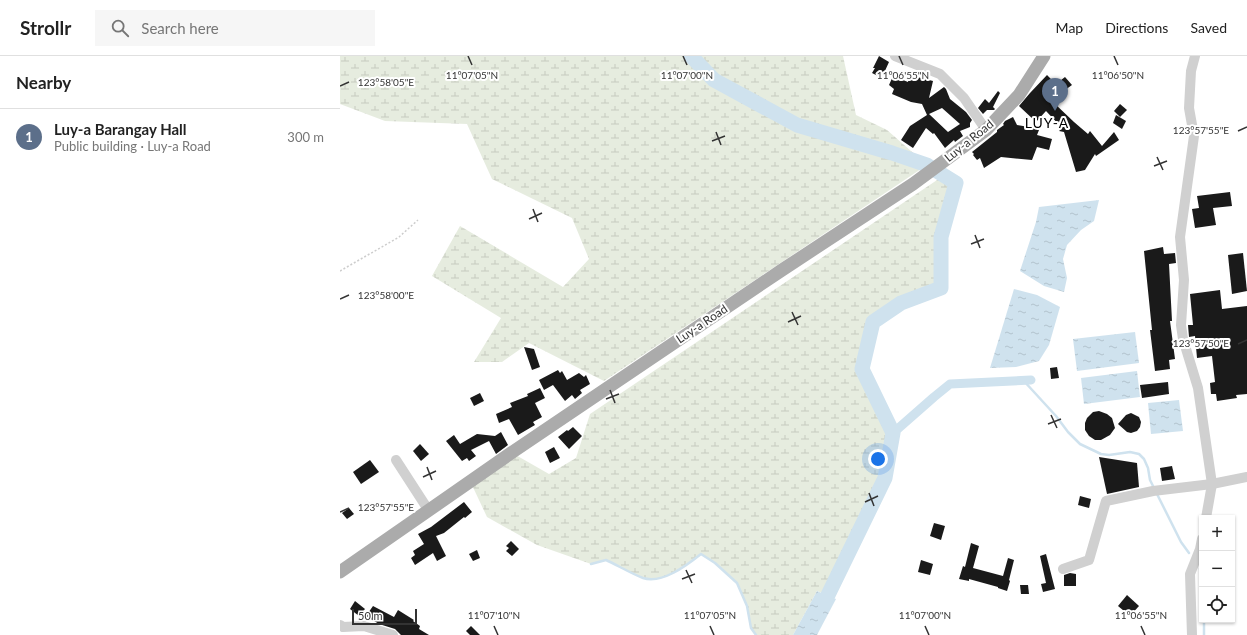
<!DOCTYPE html>
<html lang="en">
<head>
<meta charset="utf-8">
<style>
  :root { --surface:#fff; --page:#f6f6f6; --text:#222; --muted:#767676; --line:#e0e0e0; --accent:#0b8043 }
  body { margin:0; font-family:Lato,sans-serif; background:var(--page); color:var(--text) }
  .controls { position:absolute; right:12px; bottom:12px; display:grid; overflow:hidden; border-radius:0px; box-shadow:0 1px 3px #0004 }
  .controls button { width:36px; height:36px; display:grid; place-items:center; padding:0; border:0; border-bottom:1px solid var(--line); background:var(--surface); color:var(--text); font:20px sans-serif }
  .scale { position:absolute; left:12px; bottom:10px; width:65px; box-sizing:border-box; padding-left:4px; border:2px solid #333; border-top:0; font-size:11px; line-height:14px; white-space:nowrap; color:#333; -webkit-text-stroke:3px #fff; paint-order:stroke }
  .you { position:absolute; left:538px; top:403px; width:14px; height:14px; margin:-10px; border:3px solid #fff; border-radius:50%; background:#1a73e8; box-shadow:0 0 0 6px #1a73e833 }
  .badge { display:grid; place-items:center; width:26px; height:26px; border-radius:50%; background:var(--accent); color:#fff; font-size:13px; font-weight:700 }
  .pin { position:absolute; translate:-50% -33px; filter:drop-shadow(0 1px 2px #0008) }
  .pin::after { content:''; position:absolute; top:21px; width:14px; height:12px; background:inherit; clip-path:polygon(0 0,100% 0,50% 100%) }
  .list { margin:0; padding:0; list-style:none }
  h2 { display:flex; justify-content:space-between; align-items:center; height:52px; margin:0; padding:0 16px; font-size:17px }
  h2 small { font-size:13px; font-weight:400; color:var(--muted) }
  .list li { display:grid; grid-template-columns:26px 1fr auto; gap:12px; align-items:center; box-sizing:border-box; height:56px; padding:0 16px; border-top:1px solid var(--line) }
  .list b { display:block; font-size:15px; white-space:nowrap }
  .list p { margin:0; font-size:13px; white-space:nowrap; color:var(--muted) }
  .list em { font-size:13px; font-style:normal; color:var(--muted) }
  .icon { flex:none; width:22px; height:22px; fill:none; stroke:currentColor; stroke-width:2; stroke-linecap:round; stroke-linejoin:round }
  .map { position:relative; flex:none; width:907px; height:579px; overflow:hidden }
  header { display:flex; align-items:center; gap:24px; box-sizing:border-box; height:56px; padding:0 20px; background:var(--surface); border-bottom:1px solid var(--line) }
  header strong { font-size:19px }
  nav { display:flex; gap:22px; margin-inline-start:auto; font-size:14px }
  .search { width:280px; height:36px; background:var(--page); display:flex; align-items:center; gap:10px; box-sizing:border-box; padding:0 14px; border-radius:0px; color:var(--muted); font-size:15px }
  main { display:flex }
  aside { flex:1; background:var(--surface) }
  .map>svg:first-child { display:block }
</style>
</head>
<body>
<header>
<strong>Strollr</strong>
<div class="search"><svg class="icon" aria-label="search" viewBox="0 0 24 24"><circle cx="10" cy="10" r="6"/><path d="M15 15l6 6"/></svg>Search here</div>
<nav><a>Map</a><a>Directions</a><a>Saved</a></nav>
</header>
<main>
<aside>
<h2>Nearby<small></small></h2>
<ul class="list">
<li><span class="badge" style="background:#5c6f8a">1</span><div><b>Luy-a Barangay Hall</b><p>Public building · Luy-a Road</p></div><em>300 m</em></li>
</ul>
</aside>
<div class="map">
<svg width="907" height="579" viewBox="0 0 907 579">
  <defs>
    <pattern id="wetland-marsh" width="20" height="14" patternUnits="userSpaceOnUse"><rect width="20" height="14" fill="#e6ecdf"/><path d="M1 5h8M5 5V1M11 12h8M15 12V8" fill="none" stroke="#c6cbc0"/></pattern>
    <pattern id="water-ripples" width="26" height="14" patternUnits="userSpaceOnUse"><rect width="26" height="14" fill="#cfe2ee"/><path d="M2 4q2-2 4 0t4 0M15 11q2-2 4 0t4 0" fill="none" stroke="#b2c2cd"/></pattern>
  </defs>
  <rect width="100%" height="100%" fill="#fff"/>
  <g fill="url(#wetland-marsh)">
    <path d="M 0,0 L 503,0 L 516,59 L 547,74 L 587,109 L 264,325 L 189,287 L 162,306 L 134,306 L 161,262 L 92,220 L 120,170 L 223,231 L 249,203 L 232,162 L 152,123 L 127,68 L 45,65 L 0,48 Z"/>
    <path d="M 603,120 L 616,127 L 601,181 L 601,232 L 561,247 L 533,266 L 522,313 L 553,377 L 545,422 L 488,539 L 477,535 L 453,579 L 416,579 L 411,572 L 407,550 L 397,527 L 375,507 L 361,498 C 346,510 323,528 303,522 C 292,518 277,509 266,504 L 251,508 L 197,489 L 147,461 L 131,427 L 174,398 L 209,418 L 236,402 L 250,358 Z"/>
  </g>
  <g fill="url(#water-ripples)">
    <path d="M 759,144 L 754,165 L 741,174 L 727,189 L 723,203 L 727,222 L 724,236 L 704,230 L 680,215 L 696,166 L 699,151 Z"/>
    <path d="M 674,233 L 697,239 L 720,251 L 709,289 L 699,305 L 676,311 L 650,312 Z"/>
    <path d="M 795,276 L 799,307 L 737,315 L 733,283 Z"/>
    <path d="M 797,315 L 800,341 L 744,348 L 741,322 Z"/>
    <path d="M 839,344 L 843,375 L 811,378 L 808,347 Z"/>
    <path d="M 477,535 L 496,543 L 477,579 L 453,579 Z"/>
  </g>
  <g fill="none" stroke-linecap="round" stroke-linejoin="round">
    <g stroke="#cfe2ee" stroke-width="2.5">
      <path d="M 683,324 L 716,360 L 728,376 L 740,388 L 761,398 L 769,399 L 790,396 L 799,398 L 804,403 L 808,412 L 810,424 L 814,432"/>
      <path d="M 816,436 L 841,486 L 849,497"/>
      <path d="M 251,508 L 266,504 C 277,509 292,518 303,522 C 322,528 346,510 361,498 L 375,507 L 397,527 L 407,550 L 411,572 L 416,579"/>
      <path d="M 860,513 L 862,520"/>
      <path d="M 864,564 L 864,579"/>
    </g>
    <path stroke="#cfe2ee" stroke-width="9" d="M 553,377 L 594,341 L 610,328 L 691,324"/>
    <path stroke="#cfe2ee" stroke-width="15" d="M 351,0 L 374,24 L 457,69 L 552,97 L 587,109 L 616,127 L 601,181 L 601,232 L 561,247 L 533,266 L 522,313 L 553,377 L 545,422 L 488,539"/>
  </g>
  <g fill="#1a1a1a" fill-rule="evenodd">
    <path d="M 539,0 L 549,6 L 544,17 L 541,16 L 538,20 L 532,17 L 535,12 L 533,12 Z"/>
    <path d="M 569,19 L 593,25 L 589,42 L 604,31 L 606,33 L 610,43 L 626,56 L 632,64 L 630,67 L 630,71 L 620,75 L 623,80 L 615,86 L 614,84 L 605,92 L 594,77 L 593,78 L 586,72 L 573,92 L 561,84 L 570,70 L 587,59 L 582,48 L 571,46 L 552,38 L 554,33 L 549,29 L 553,20 L 568,26 ZM 602,52 L 620,68 L 608,76 L 589,58 Z"/>
    <path d="M 707,19 L 716,28 L 725,21 L 732,29 L 725,34 L 714,47 L 734,66 L 748,78 L 750,75 L 762,90 L 774,76 L 779,84 L 756,100 L 755,98 L 745,114 L 736,116 L 724,76 L 719,75 L 722,72 L 706,55 L 696,66 L 679,50 L 690,37 Z"/>
    <path d="M 658,35 L 660,37 L 653,51 L 655,53 L 654,54 L 647,54 L 643,58 L 638,52 L 645,43 L 649,47 Z"/>
    <path d="M 780,48 L 787,54 L 780,61 L 774,55 Z"/>
    <path d="M 776,59 L 786,65 L 782,73 L 773,67 Z"/>
    <path d="M 673,61 L 677,69 L 695,72 L 699,74 L 697,79 L 712,83 L 709,94 L 697,91 L 692,104 L 661,101 L 644,112 L 640,102 L 637,104 L 633,99 L 634,98 L 632,96 L 657,76 L 657,74 L 664,69 L 663,68 L 665,65 Z"/>
    <path d="M 890,136 L 892,150 L 873,152 L 876,169 L 855,172 L 852,153 L 859,152 L 857,140 Z"/>
    <path d="M 823,191 L 824,198 L 835,197 L 836,207 L 829,208 L 832,265 L 830,265 L 835,303 L 829,304 L 830,313 L 815,315 L 810,274 L 812,274 L 804,195 Z"/>
    <path d="M 903,197 L 907,235 L 892,238 L 888,199 Z"/>
    <path d="M 880,234 L 882,253 L 907,250 L 907,338 L 896,339 L 897,342 L 877,345 L 876,338 L 871,338 L 870,327 L 875,326 L 872,300 L 857,302 L 855,280 L 849,281 L 848,269 L 853,269 L 850,238 Z"/>
    <path d="M 184,291 L 194,293 L 200,311 L 192,314 Z"/>
    <path d="M 717,311 L 719,322 L 711,323 L 710,312 Z"/>
    <path d="M 218,314 L 220,317 L 222,315 L 227,324 L 239,317 L 244,321 L 246,319 L 250,328 L 240,334 L 242,337 L 235,343 L 232,339 L 225,345 L 213,329 L 204,334 L 199,324 Z"/>
    <path d="M 828,326 L 829,338 L 802,342 L 800,329 Z"/>
    <path d="M 200,332 L 205,342 L 195,347 L 202,361 L 193,366 L 195,369 L 178,379 L 169,363 L 159,367 L 156,358 L 172,351 L 170,347 L 188,340 L 187,338 Z"/>
    <path d="M 140,337 L 144,345 L 134,350 L 130,342 Z"/>
    <path d="M 759,355 L 767,358 L 772,362 L 775,372 L 770,379 L 761,384 L 755,384 L 749,380 L 745,374 L 745,367 L 747,362 L 753,356 Z"/>
    <path d="M 791,357 L 799,361 L 801,366 L 800,371 L 797,375 L 791,377 L 787,376 L 778,368 L 786,359 Z"/>
    <path d="M 233,371 L 242,380 L 229,393 L 218,381 L 227,374 L 228,375 Z"/>
    <path d="M 161,376 L 168,389 L 156,398 L 149,385 L 131,394 L 136,400 L 129,405 L 127,402 L 122,405 L 106,385 L 114,379 L 120,388 L 137,378 L 155,380 Z"/>
    <path d="M 80,388 L 89,398 L 81,405 L 73,395 Z"/>
    <path d="M 214,391 L 220,402 L 210,407 L 205,396 Z"/>
    <path d="M 759,401 L 797,407 L 799,431 L 767,438 Z"/>
    <path d="M 30,404 L 39,416 L 21,428 L 13,416 Z"/>
    <path d="M 832,410 L 835,423 L 822,425 L 820,412 Z"/>
    <path d="M 740,440 L 751,443 L 749,452 L 738,449 Z"/>
    <path d="M 124,446 L 132,456 L 125,462 L 124,461 L 104,477 L 96,480 L 106,500 L 97,505 L 93,497 L 75,509 L 71,502 L 75,499 L 73,495 L 84,488 L 78,478 L 91,471 Z"/>
    <path d="M 9,452 L 14,458 L 7,463 L 2,457 Z"/>
    <path d="M 594,467 L 605,470 L 601,484 L 590,480 Z"/>
    <path d="M 171,485 L 179,493 L 172,500 L 166,495 L 169,492 L 166,490 Z"/>
    <path d="M 631,487 L 639,490 L 633,512 L 663,520 L 668,502 L 674,504 L 669,524 L 670,525 L 667,535 L 658,532 L 658,531 L 629,523 L 629,525 L 619,523 L 623,510 L 625,511 Z"/>
    <path d="M 137,494 L 140,502 L 133,505 L 129,498 Z"/>
    <path d="M 706,498 L 715,533 L 703,536 L 701,528 L 706,527 L 700,500 Z"/>
    <path d="M 581,504 L 593,508 L 590,519 L 578,516 Z"/>
    <path d="M 730,517 L 736,518 L 736,530 L 724,530 L 724,519 Z"/>
    <path d="M 680,529 L 688,529 L 689,538 L 681,538 Z"/>
    <path d="M 787,539 L 799,550 L 790,560 L 778,550 Z"/>
    <path d="M 15,545 L 25,553 L 19,560 L 10,553 Z"/>
    <path d="M 33,550 L 54,561 L 58,554 L 74,564 L 73,565 L 80,570 L 79,573 L 89,579 L 61,579 L 55,573 L 39,568 L 26,560 Z"/>
    <path d="M 131,570 L 140,579 L 130,579 L 126,575 Z"/>
  </g>
  <g fill="none" stroke-linecap="round" stroke-linejoin="round">
    <path stroke="#cdcdcd" stroke-width="1.5" stroke-dasharray="2 2" stroke-linecap="butt" d="M 0,215 L 59,181 L 78,164"/>
    <g stroke="#d0d0d0" stroke-width="10">
      <path d="M 555,0 L 600,18 L 624,42 L 646,74"/>
      <path d="M 855,0 L 851,15 L 849,52 L 854,80 L 840,181 L 844,224 L 841,269 L 843,283 L 858,332 L 872,428 L 866,462"/>
      <path d="M 56,404 L 89,455"/>
      <path d="M 723,513 L 749,504 L 766,445 L 813,435 L 872,428 L 907,421"/>
      <path d="M 0,569 L 3,571 L 24,570 L 53,579"/>
      <path d="M 852,579 L 850,518 L 860,493 L 862,483"/>
    </g>
    <path stroke="#ababab" stroke-width="13" d="M 0,516 L 174,395 L 442,214 L 573,128 L 646,74 L 679,39 L 704,0"/>
  </g>
  <path fill="none" stroke="#333" stroke-width="1.5" d="M 128,0 L 132,9M 343,0 L 347,9M 559,0 L 563,9M 774,0 L 778,9M 0,30 L 9,26M 898,75 L 907,71M 376,76 L 381,89M 372,85 L 385,80M 817,101 L 823,114M 814,110 L 827,105M 193,153 L 198,166M 189,163 L 202,157M 635,179 L 640,192M 631,188 L 644,183M 0,243 L 9,239M 452,256 L 458,269M 448,266 L 461,260M 898,288 L 907,284M 270,334 L 275,347M 266,343 L 279,338M 711,359 L 717,372M 708,368 L 721,363M 87,411 L 92,424M 83,421 L 96,415M 529,437 L 534,450M 525,446 L 538,440M 0,456 L 9,452M 346,514 L 352,527M 342,523 L 355,518M 154,570 L 158,579M 370,570 L 374,579M 585,570 L 589,579M 801,570 L 805,579"/>
  <g text-anchor="middle" stroke-width="4" stroke-linejoin="round" paint-order="stroke">
    <g font-size="12" fill="#333" stroke="#fff">
      <text transform="translate(629 85) rotate(-39)" y="4">Luy-a Road</text>
      <text transform="translate(362 268) rotate(-34)" y="4">Luy-a Road</text>
    </g>
    <g font-size="14" letter-spacing="1" fill="#000" stroke="#fff">
      <text x="707" y="72">LUY-A</text>
    </g>
  </g>
  <g font-size="10" text-anchor="middle" fill="#333" stroke="#fff" stroke-width="4" stroke-linejoin="round" paint-order="stroke">
    <text x="132" y="23">11°07'05"N</text>
    <text x="347" y="23">11°07'00"N</text>
    <text x="563" y="23">11°06'55"N</text>
    <text x="778" y="23">11°06'50"N</text>
    <text x="46" y="30">123°58'05"E</text>
    <text x="861" y="78">123°57'55"E</text>
    <text x="46" y="243">123°58'00"E</text>
    <text x="861" y="291">123°57'50"E</text>
    <text x="46" y="455">123°57'55"E</text>
    <text x="154" y="563">11°07'10"N</text>
    <text x="370" y="563">11°07'05"N</text>
    <text x="585" y="563">11°07'00"N</text>
    <text x="801" y="563">11°06'55"N</text>
  </g>
</svg>
<div class="controls">
<button>+</button>
<button>−</button>
<button><svg class="icon" aria-label="locate" viewBox="0 0 24 24"><circle cx="12" cy="12" r="6"/><path d="M12 2v4M12 18v4M2 12h4M18 12h4"/></svg></button>
</div>
<div class="scale">50 m</div>
<div class="you"></div>
<div class="pin badge" style="left:715px;top:55px;background:#5c6f8a">1</div>
</div>
</main>
</body>
</html>
